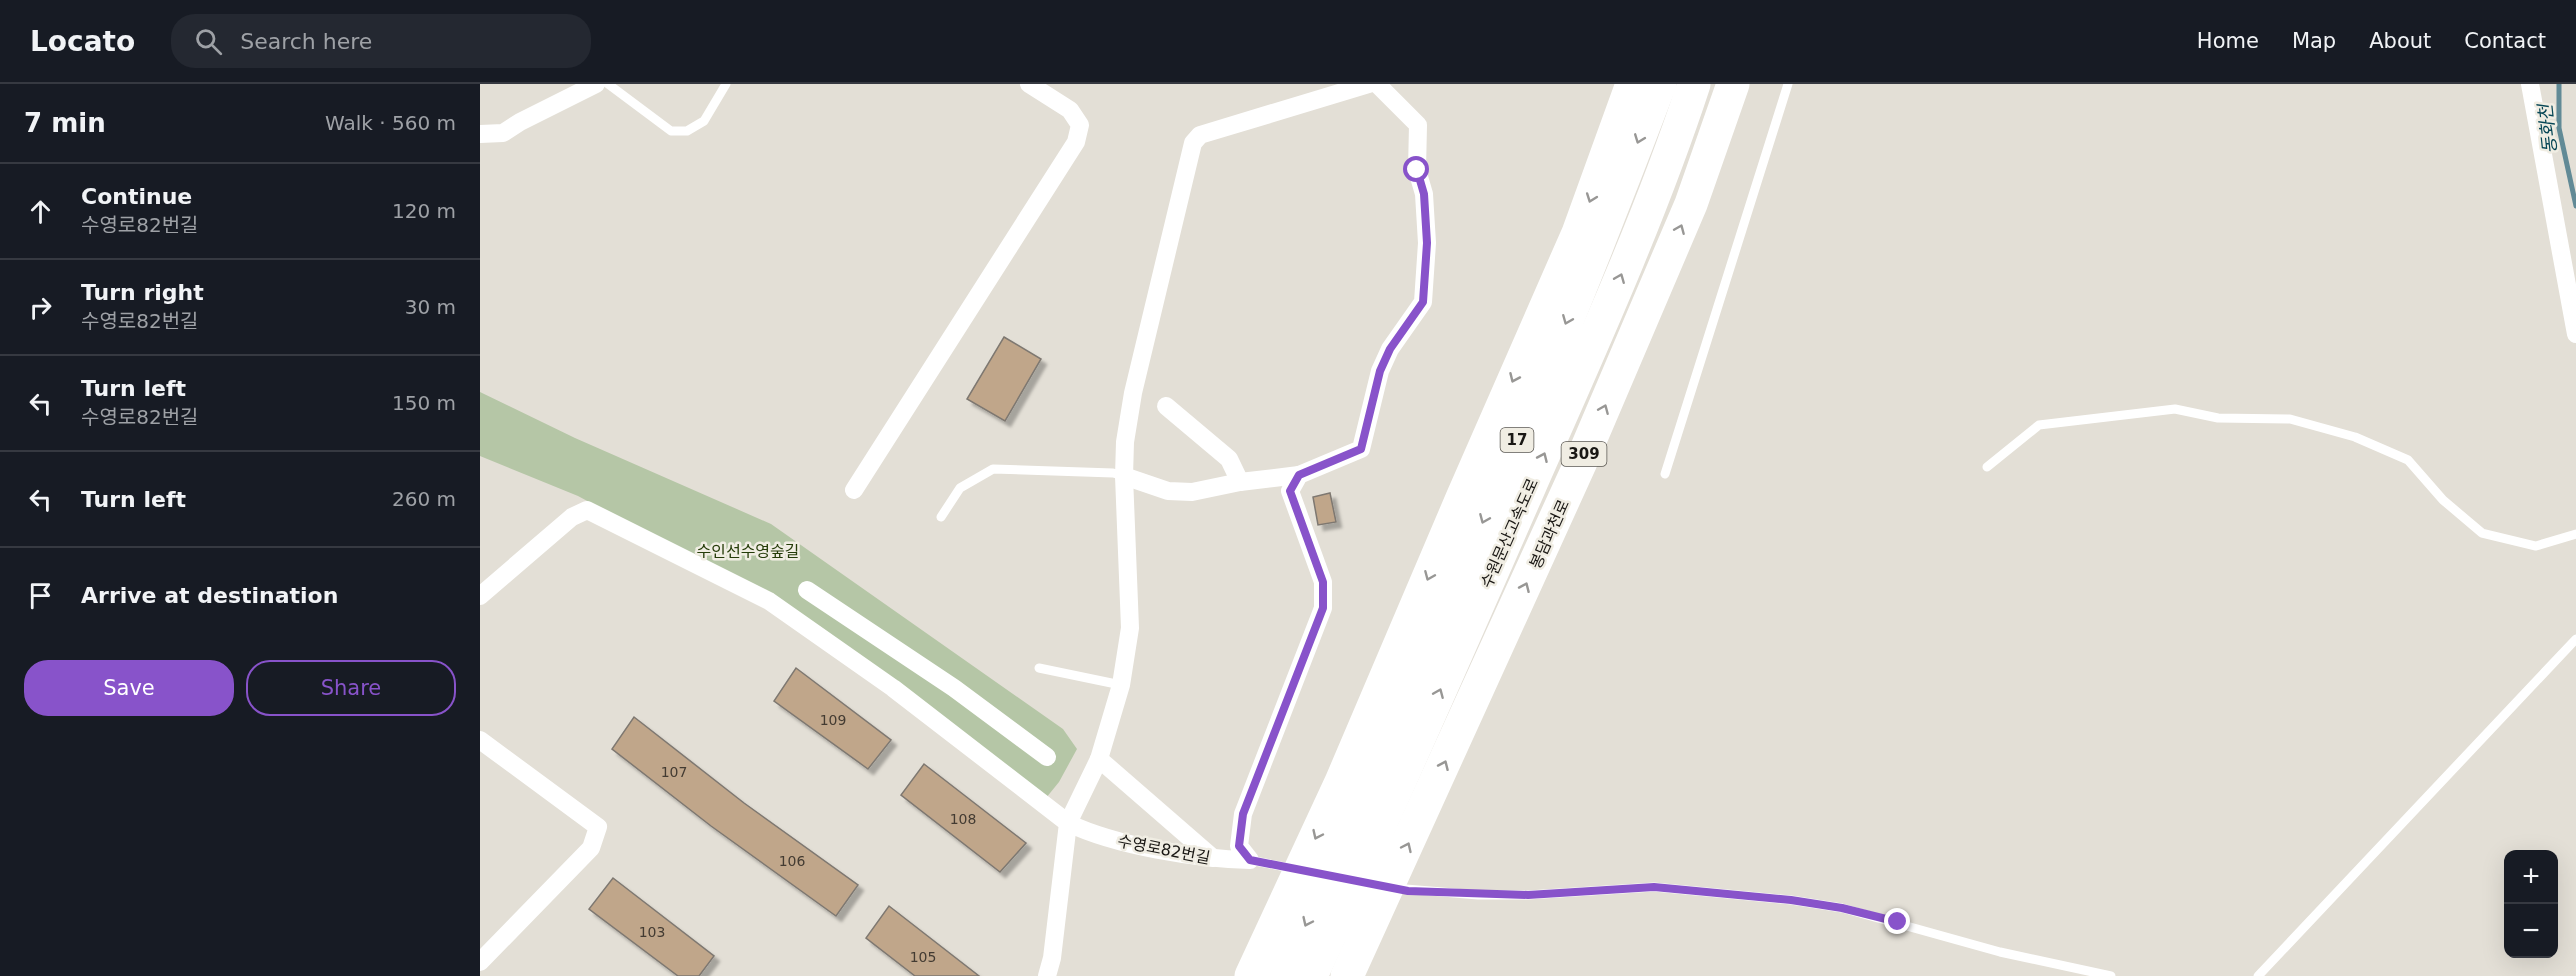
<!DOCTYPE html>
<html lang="en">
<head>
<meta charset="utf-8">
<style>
  :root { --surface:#171b24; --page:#242831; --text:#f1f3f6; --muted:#9ea1a6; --line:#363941; --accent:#8853ca }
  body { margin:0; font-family:"DejaVu Sans","Noto Sans KR",sans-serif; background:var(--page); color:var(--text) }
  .controls { position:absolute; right:18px; bottom:18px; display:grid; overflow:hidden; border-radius:12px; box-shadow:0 6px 24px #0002 }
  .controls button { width:54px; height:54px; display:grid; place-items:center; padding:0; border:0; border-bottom:2px solid var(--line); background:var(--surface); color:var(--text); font:30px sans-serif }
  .stop { position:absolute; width:18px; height:18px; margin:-14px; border:4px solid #8853ca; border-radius:50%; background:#fff }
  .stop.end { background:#8853ca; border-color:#fff; box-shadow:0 2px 6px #0008 }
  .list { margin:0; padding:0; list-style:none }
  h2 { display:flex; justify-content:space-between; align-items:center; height:78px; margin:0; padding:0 24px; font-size:26px }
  h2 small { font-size:20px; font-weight:400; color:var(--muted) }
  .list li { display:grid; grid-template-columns:39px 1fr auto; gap:18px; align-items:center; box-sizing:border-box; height:96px; padding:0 24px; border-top:2px solid var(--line) }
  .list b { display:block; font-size:22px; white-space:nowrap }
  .list p { margin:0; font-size:20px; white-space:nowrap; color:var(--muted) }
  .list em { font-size:20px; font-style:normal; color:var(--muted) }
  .actions { display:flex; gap:12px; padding:18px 24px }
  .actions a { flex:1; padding:14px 0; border:2px solid var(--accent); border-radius:24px; text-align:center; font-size:21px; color:var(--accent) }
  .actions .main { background:var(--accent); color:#fff }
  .icon { flex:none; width:33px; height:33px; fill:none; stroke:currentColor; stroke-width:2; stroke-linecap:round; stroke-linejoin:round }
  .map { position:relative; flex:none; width:2096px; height:892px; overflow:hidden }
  header { display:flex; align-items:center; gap:36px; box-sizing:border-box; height:84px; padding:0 30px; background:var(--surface); border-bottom:2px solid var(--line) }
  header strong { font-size:28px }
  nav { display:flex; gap:33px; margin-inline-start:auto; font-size:21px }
  .search { width:420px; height:54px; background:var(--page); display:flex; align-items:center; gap:15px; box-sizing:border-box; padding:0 21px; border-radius:24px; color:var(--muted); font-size:22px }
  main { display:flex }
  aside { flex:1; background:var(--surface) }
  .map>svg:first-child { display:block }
</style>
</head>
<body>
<header>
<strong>Locato</strong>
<div class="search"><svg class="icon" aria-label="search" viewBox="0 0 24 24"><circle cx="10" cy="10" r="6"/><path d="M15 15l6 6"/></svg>Search here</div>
<nav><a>Home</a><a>Map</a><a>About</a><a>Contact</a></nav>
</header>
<main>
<aside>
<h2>7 min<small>Walk · 560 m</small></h2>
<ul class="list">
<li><svg class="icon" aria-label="ahead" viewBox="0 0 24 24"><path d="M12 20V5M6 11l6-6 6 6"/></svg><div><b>Continue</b><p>수영로82번길</p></div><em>120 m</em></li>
<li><svg class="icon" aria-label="right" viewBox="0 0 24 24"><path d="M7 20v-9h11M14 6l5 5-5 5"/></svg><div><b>Turn right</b><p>수영로82번길</p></div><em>30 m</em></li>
<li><svg class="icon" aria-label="left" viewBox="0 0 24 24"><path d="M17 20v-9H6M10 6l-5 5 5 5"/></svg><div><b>Turn left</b><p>수영로82번길</p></div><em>150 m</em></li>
<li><svg class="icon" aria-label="left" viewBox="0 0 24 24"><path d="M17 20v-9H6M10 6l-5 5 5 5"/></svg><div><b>Turn left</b></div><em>260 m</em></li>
<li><svg class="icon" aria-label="arrive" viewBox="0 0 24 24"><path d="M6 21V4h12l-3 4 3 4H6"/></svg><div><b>Arrive at destination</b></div></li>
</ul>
<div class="actions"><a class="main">Save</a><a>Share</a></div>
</aside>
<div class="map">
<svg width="2096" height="892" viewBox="0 0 2096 892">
  <defs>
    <filter id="shadow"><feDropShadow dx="5.5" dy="5.5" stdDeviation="1.5" flood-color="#0004"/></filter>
  </defs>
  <rect width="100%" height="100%" fill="#e3dfd6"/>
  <path fill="#b5c6a6" d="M 0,308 L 95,354 L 291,440 L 583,645 L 597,665 L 579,698 L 566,714 L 341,543 L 98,412 L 0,372 Z"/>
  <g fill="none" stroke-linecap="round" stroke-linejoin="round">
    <path stroke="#618a96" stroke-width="5" d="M 2079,0 L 2079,44 L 2096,122"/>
  </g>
  <g fill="#c0a68a" stroke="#7e7871" stroke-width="1.5" filter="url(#shadow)">
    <path d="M 524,253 L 561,275 L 525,337 L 487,315 Z"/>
    <path d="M 850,409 L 856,438 L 838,441 L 833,413 Z"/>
    <path d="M 316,584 L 411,656 L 388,685 L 294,617 Z"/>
    <path d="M 154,633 L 264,719 L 378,801 L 356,832 L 231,742 L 132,665 Z"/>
    <path d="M 444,680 L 546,759 L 520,788 L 421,711 Z"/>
    <path d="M 133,794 L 234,872 L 219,892 L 198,892 L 109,825 Z"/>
    <path d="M 409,822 L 499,892 L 435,892 L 386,854 Z"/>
  </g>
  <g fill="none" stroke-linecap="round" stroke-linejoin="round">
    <g stroke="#fff" stroke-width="9">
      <path d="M 128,0 L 191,47 L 207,47 L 224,37 L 246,0"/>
      <path d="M 1507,383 L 1559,341 L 1695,325 L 1738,334 L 1810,335 L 1875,353 L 1928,376 L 1963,416 L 2002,449 L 2056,462 L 2096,450"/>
      <path d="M 1185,390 L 1308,0"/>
      <path d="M 461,433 L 480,404 L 513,385 L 633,389 L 644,392"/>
      <path d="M 559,584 L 641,601"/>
      <path d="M 770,776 L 815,785"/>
      <path d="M 914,804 L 998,811 L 1048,811 L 1174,803 L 1311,816 L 1362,824 L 1520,868 L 1631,892"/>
      <path d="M 1778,892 L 2096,555"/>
    </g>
    <g stroke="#fff" stroke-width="18">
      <path d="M 889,0 L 720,51 L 713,59 L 653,309 L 645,358 L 644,392 L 650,544 L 641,601 L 619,675 L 588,739 C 636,762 717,775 770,776 L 759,762 L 763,730 L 843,524 L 843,498 L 810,407 L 819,391 L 881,365 L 900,287 L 910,265 L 943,218 L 947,159 L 944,110 L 937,86 L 938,41 L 897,0"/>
      <path d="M 2050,0 L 2096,250"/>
      <path d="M 0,50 L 23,49 L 40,38 L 116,0"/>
      <path d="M 686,322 L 749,375 L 760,398"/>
      <path d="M 644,392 L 688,407 L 712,408 L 760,398 L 819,391"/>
      <path d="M 374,406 L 596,58 L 600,41 L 590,26 L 549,0"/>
      <path d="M 327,506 L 474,604 L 567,673"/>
      <path d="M 0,512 L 92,433 L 107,426 L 289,517 L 413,604 L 588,739 L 572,874 L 567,892"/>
      <path d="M 0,656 L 118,743 L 111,764 L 0,878"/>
      <path d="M 619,675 L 733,774"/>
    </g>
    <g stroke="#fff" stroke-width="33">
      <path d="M 771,892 L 861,698 L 982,414 L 1098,149 L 1152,0"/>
      <path d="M 802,892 C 939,600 1065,302 1180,0"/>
      <path d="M 831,892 C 907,730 978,566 1050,402 C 1108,270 1169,137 1214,0"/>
      <path d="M 867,892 L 1100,380 L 1211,120 L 1253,0"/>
    </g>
  </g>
  <defs><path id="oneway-chevron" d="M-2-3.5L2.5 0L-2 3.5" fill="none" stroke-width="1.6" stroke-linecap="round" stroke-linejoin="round" transform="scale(1.5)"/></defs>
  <g stroke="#989795">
    <use href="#oneway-chevron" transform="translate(1159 55) rotate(111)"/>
    <use href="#oneway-chevron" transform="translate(1111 114) rotate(110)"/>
    <use href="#oneway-chevron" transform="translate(1200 145) rotate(-67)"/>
    <use href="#oneway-chevron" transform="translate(1140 194) rotate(-68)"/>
    <use href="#oneway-chevron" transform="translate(1087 236) rotate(112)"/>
    <use href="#oneway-chevron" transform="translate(1034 294) rotate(114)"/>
    <use href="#oneway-chevron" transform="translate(1124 325) rotate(-67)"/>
    <use href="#oneway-chevron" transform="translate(1063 373) rotate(-66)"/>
    <use href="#oneway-chevron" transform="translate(1004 435) rotate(113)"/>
    <use href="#oneway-chevron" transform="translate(949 492) rotate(113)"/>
    <use href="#oneway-chevron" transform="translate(1045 503) rotate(-66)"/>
    <use href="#oneway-chevron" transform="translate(959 609) rotate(-67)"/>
    <use href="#oneway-chevron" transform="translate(964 681) rotate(-66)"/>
    <use href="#oneway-chevron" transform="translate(837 751) rotate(115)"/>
    <use href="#oneway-chevron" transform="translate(927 763) rotate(-65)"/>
    <use href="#oneway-chevron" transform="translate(827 838) rotate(115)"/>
  </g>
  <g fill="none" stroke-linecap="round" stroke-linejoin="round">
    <path stroke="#8853ca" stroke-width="8" d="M 937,86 L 944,110 L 947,159 L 943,218 L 910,265 L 900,287 L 881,365 L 819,391 L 810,407 L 843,498 L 843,524 L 763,730 L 759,762 L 770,776 L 928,807 L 1048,811 L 1174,803 L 1311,816 L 1362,824 L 1418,838"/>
  </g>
  <g text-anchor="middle" stroke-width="5" stroke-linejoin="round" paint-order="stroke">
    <g font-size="14" fill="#433b32">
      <text x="353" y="641">109</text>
      <text x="194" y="693">107</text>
      <text x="483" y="740">108</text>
      <text x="312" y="782">106</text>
      <text x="172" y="853">103</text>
      <text x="443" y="878">105</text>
    </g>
    <g fill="#f0ede3" stroke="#5a5752" stroke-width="1.5">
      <rect x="1020.5" y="344" width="33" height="24" rx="4.5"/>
      <rect x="1081.5" y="358" width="45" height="24" rx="4.5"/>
    </g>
    <g font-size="15" font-weight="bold" fill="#191714">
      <text x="1037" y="361">17</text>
      <text x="1104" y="375">309</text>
    </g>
    <g font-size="16" fill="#191714" stroke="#f0ede3">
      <text transform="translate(1029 449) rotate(-66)" y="6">수원문산고속도로</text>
      <text transform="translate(1069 450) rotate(-66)" y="6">봉담과천로</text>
      <text transform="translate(684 765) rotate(11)" y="6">수영로82번길</text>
    </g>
    <g font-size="16" fill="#253c09" stroke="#f0ede3">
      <text x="268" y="473">수인선수영숲길</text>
    </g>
    <g font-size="18" font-style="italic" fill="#074655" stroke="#f0ede3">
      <text transform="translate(2068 45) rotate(-96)" y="6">동화천</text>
    </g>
  </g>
</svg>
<div class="controls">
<button>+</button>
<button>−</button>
</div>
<div class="stop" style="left:937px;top:86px"></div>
<div class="stop end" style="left:1418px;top:838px"></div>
</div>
</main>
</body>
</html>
